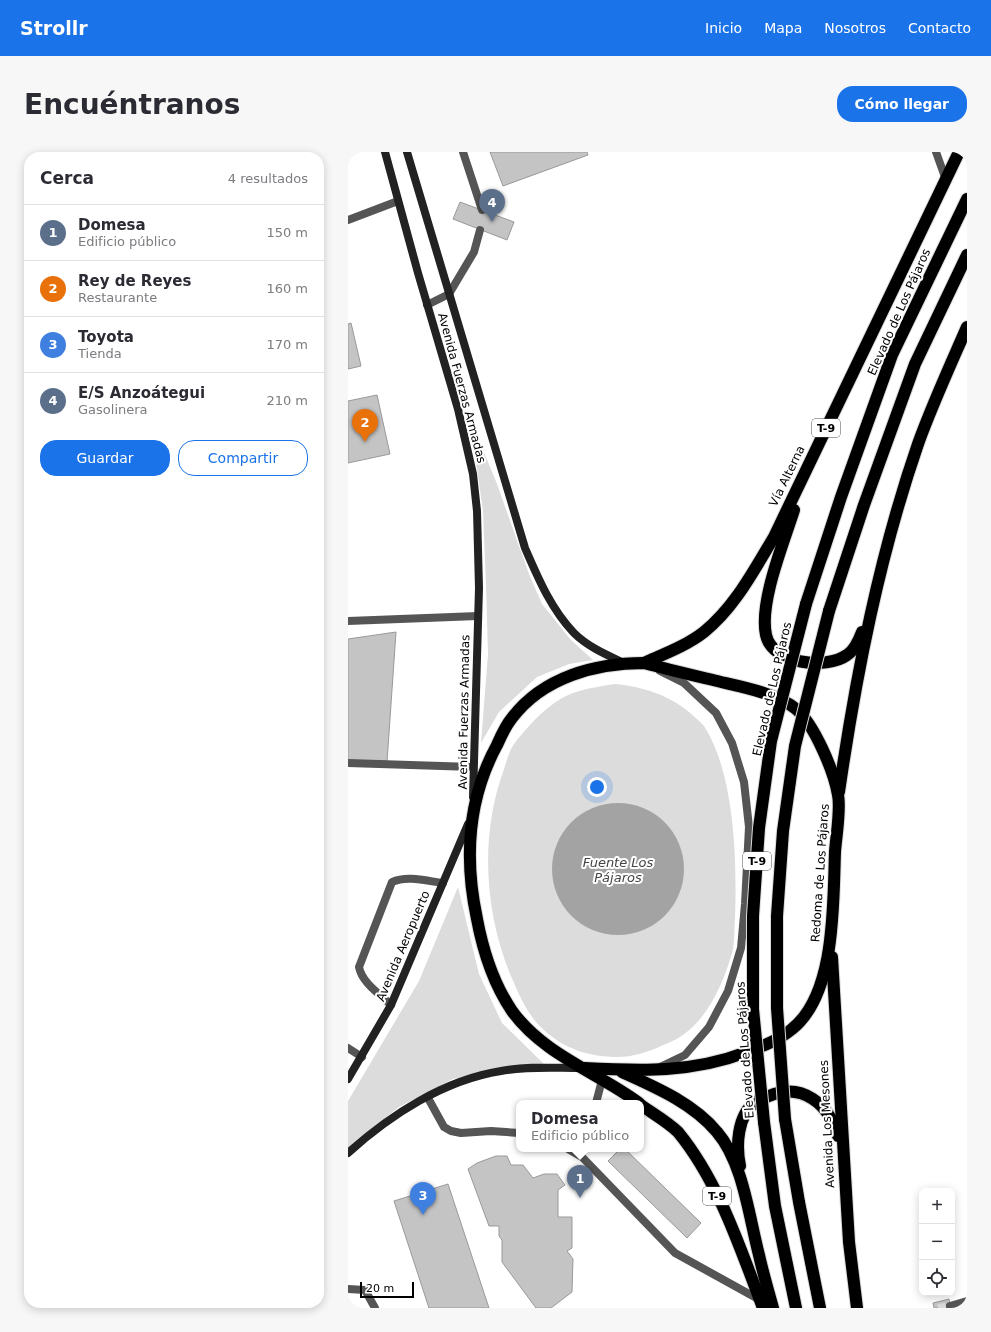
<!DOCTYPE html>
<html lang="es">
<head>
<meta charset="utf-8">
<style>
  :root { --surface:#fff; --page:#f7f7f7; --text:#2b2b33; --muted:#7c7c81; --line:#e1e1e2; --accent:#1a73e8 }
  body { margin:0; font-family:"DejaVu Sans",sans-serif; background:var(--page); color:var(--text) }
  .controls { position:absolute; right:12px; bottom:12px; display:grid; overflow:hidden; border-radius:8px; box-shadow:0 2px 10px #0003 }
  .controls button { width:36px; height:36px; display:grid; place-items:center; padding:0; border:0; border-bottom:1px solid var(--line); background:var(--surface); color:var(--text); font:20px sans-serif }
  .scale { position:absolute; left:12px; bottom:10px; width:54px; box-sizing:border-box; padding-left:4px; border:2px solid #000; border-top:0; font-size:11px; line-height:14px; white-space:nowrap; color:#000; -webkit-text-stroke:3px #fff; paint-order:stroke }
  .you { position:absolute; left:249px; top:635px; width:14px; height:14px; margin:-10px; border:3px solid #fff; border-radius:50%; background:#1a73e8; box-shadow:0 0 0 6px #1a73e833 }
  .badge { display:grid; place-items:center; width:26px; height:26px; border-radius:50%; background:var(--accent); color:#fff; font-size:13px; font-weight:700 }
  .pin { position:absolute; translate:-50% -33px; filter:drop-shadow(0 1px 2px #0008) }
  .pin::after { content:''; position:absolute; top:21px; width:14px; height:12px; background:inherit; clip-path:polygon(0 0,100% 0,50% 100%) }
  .popup { position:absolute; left:168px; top:948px; width:128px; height:52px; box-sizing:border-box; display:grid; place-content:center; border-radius:8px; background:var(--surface); filter:drop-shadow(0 1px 3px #0005); font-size:13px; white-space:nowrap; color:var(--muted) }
  .popup b { font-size:15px; color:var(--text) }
  .popup::after { content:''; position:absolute; left:50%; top:100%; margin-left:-8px; border:8px solid transparent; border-top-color:var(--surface) }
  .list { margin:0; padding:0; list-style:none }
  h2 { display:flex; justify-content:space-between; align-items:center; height:52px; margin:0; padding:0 16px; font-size:17px }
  h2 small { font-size:13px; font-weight:400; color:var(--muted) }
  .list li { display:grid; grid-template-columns:26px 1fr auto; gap:12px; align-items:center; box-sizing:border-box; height:56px; padding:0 16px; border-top:1px solid var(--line) }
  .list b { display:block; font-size:15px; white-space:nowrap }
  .list p { margin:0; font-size:13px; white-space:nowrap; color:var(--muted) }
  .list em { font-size:13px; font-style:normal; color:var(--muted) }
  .actions { display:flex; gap:8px; padding:12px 16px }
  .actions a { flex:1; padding:9px 0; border:1px solid var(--accent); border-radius:16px; text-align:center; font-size:14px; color:var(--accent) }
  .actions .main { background:var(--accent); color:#fff }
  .icon { flex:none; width:22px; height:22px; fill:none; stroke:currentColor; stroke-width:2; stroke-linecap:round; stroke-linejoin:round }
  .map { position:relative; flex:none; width:619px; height:1156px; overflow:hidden; border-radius:16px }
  header { display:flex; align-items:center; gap:24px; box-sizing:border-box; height:56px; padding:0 20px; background:var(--accent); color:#fff }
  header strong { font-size:19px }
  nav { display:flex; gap:22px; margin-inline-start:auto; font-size:14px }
  .intro { display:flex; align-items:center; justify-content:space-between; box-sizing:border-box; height:96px; padding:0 24px }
  h1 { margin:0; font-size:28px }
  .button { padding:10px 18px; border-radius:16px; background:var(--accent); color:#fff; font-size:14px; font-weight:700 }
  main { display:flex; gap:24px; padding:0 24px }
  aside { flex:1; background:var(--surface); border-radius:16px; box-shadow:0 2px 10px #0003 }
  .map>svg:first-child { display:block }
</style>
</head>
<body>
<header>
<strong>Strollr</strong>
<nav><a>Inicio</a><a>Mapa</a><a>Nosotros</a><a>Contacto</a></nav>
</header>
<div class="intro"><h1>Encuéntranos</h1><a class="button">Cómo llegar</a></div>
<main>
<aside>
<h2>Cerca<small>4 resultados</small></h2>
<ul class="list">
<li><span class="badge" style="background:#5c6f8a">1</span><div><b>Domesa</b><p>Edificio público</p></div><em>150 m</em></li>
<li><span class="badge" style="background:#e8710a">2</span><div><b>Rey de Reyes</b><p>Restaurante</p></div><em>160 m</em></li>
<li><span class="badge" style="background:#3f7fe0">3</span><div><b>Toyota</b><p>Tienda</p></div><em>170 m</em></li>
<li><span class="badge" style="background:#5c6f8a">4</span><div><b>E/S Anzoátegui</b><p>Gasolinera</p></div><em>210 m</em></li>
</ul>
<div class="actions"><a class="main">Guardar</a><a>Compartir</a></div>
</aside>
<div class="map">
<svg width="619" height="1156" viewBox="0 0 619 1156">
  <rect width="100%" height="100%" fill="#fff"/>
  <g fill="#dcdcdc">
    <path d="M 131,288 L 149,332 L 181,422 L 194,452 L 223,488 L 245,508 L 221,512 L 189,525 L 151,560 L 133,591 L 140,502 L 138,433 L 135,359 L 125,289 Z"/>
    <path d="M 267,532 C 295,535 319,542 341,560 C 346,565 352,569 356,574 C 387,622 389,710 387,766 C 386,777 387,791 384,801 C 375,832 360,867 332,885 C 326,889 319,891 313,894 C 301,900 284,905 270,905 C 242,905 216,897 196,878 C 182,866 173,848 166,831 C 137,767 131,687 155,620 C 158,611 161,599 166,592 C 179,575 195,557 214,546 C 230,537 249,535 267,532 Z"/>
    <path d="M 110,735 L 131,822 L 154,871 L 198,914 L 158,915 L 105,927 L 51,955 L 0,995 L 0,949 L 71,829 Z"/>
  </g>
  <circle fill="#a3a3a3" cx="270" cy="717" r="66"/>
  <g fill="#c4c4c4" stroke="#999">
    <path d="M 142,0 L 239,0 L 240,3 L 155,34 Z"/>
    <path d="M 112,50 L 166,70 L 159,88 L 105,67 Z"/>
    <path d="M 3,171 L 13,214 L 0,217 L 0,172 Z"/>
    <path d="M 29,243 L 42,302 L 0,311 L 0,249 Z"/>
    <path d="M 48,480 L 39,610 L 0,608 L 0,487 Z"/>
    <path d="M 272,997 L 277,997 L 353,1071 L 339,1086 L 260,1009 Z"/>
    <path d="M 148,1004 L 159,1004 L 163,1013 L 175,1013 L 185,1026 L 196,1022 L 209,1022 L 217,1033 L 210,1038 L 210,1065 L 224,1065 L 224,1096 L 219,1099 L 225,1107 L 224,1140 L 203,1156 L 188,1156 L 154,1110 L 154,1088 L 151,1084 L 151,1074 L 141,1074 L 120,1017 L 129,1011 Z"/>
    <path d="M 100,1032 L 141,1156 L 81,1156 L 46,1049 Z"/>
    <path d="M 601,1147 L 603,1156 L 586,1156 L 585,1151 Z"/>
  </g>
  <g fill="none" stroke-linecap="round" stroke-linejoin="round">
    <path stroke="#d9d9d9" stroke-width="8" stroke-dasharray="8 4" stroke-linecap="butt" d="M 590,1156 L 602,1154"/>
    <defs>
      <g id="highway">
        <path d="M 446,358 C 436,390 411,450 418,483 C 424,512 478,518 499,503 C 507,498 511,488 514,480"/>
        <path d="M 458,452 L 493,345 L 544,203 L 619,47"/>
        <path d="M 481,459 L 516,353 L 567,212 L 619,103"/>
        <path d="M 296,511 C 316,502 338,494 356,480 C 387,455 406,418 426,385 L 611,0"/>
        <path d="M 491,640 C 508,523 531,405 570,292 C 584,253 602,214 619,175"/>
        <path d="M 484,805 L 501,1090 L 509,1156"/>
        <path d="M 236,916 C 293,919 344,921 399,900 C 415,894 431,888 444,877 C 488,842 485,752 487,700 C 488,685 493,657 490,643 C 486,619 466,572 448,557 C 430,542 395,535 373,530 C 348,524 322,518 296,511 C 248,511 195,525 164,566 C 158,573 153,584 149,593 C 119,648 116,706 129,767 C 135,799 145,831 164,859 C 196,903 249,920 291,951"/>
        <path d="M 274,920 C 307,935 345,951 369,980 C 395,1010 401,1065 411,1103 C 415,1121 420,1138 425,1156"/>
        <path d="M 293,953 C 304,961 320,970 330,980 C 371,1030 392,1096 415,1156"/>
        <path d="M 437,967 L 451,1050 L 472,1156"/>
        <path d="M 416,970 L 427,1054 L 448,1156"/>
        <path d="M 392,1014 C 388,994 389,964 407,950 C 411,948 417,946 421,944 C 454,930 481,952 490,984"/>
      </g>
    </defs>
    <use href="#highway" stroke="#dbdbdb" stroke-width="14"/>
    <g stroke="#555" stroke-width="8">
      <path d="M 115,0 L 134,58"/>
      <path d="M 588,0 L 598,28"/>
      <path d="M 0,68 L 50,49"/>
      <path d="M 79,153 L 101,142 L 126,100 L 132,78"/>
      <path d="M 0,469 L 130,464"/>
      <path d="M 312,519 L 336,531 L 368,561 L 384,591 L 396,630 L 401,675 L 397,752 L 393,796 L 380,839 L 361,875 L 337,903 L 312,915"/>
      <path d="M 0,611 L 125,615"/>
      <path d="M 43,853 C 32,842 14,831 11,815 L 44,730 C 59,723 79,729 95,731"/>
      <path d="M 80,946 L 96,975 L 103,979 L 113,981 L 143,979 L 171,981"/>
      <path d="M 248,951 L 254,928"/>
      <path d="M 220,997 L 234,1005 L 327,1101 L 412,1148"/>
      <path d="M 0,1137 L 17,1138 L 27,1156"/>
    </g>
    <g stroke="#555" stroke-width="8">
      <path d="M 0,896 L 14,905"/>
      <path d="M 602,1154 L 619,1149"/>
    </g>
    <g stroke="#222" stroke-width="8">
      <path d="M 37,0 L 70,121 L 110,257 L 125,322 L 129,359 L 131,436 L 125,645"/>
      <path d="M 59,0 L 177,396 C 190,426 203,457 226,481 C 240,495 259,503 276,511"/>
      <path d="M 0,927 L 43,853 L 120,672"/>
      <path d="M 0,1001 C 42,963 96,928 153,919 C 179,914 206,916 232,916"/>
    </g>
    <use href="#highway" stroke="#000" stroke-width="12"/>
    <defs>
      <g id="highway-bridge">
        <path d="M 437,967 L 429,856 L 429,764 L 435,679 L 447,594 L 481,459"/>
        <path d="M 416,970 L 405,857 L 405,764 L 411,676 L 423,589 L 458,452"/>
      </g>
    </defs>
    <use href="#highway-bridge" stroke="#dbdbdb" stroke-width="14" stroke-linecap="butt"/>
    <use href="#highway-bridge" stroke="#000" stroke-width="12"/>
  </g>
  <g text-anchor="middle" stroke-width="4" stroke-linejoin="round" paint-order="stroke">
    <g fill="#fff" stroke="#4c4c4c" stroke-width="1">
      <rect x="464" y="267" width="28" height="18" rx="3"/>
      <rect x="395" y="700" width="28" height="18" rx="3"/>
      <rect x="355" y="1035" width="28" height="18" rx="3"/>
    </g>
    <g font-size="11" font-weight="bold" fill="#000">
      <text x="478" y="280">T-9</text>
      <text x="409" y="713">T-9</text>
      <text x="369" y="1048">T-9</text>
    </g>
    <g font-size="12" fill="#000" stroke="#fff">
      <text transform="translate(551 160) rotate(-66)" y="4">Elevado de Los Pájaros</text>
      <text transform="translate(114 236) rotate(75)" y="4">Avenida Fuerzas Armadas</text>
      <text transform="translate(439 324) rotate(-64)" y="4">Vía Alterna</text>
      <text transform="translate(424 537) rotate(-77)" y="4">Elevado de Los Pájaros</text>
      <text transform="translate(116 560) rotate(-89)" y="4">Avenida Fuerzas Armadas</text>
      <text transform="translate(472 721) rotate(-86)" y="4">Redoma de Los Pájaros</text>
      <text transform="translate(55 794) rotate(-67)" y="4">Avenida Aeropuerto</text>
      <text transform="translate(397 898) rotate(-94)" y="4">Elevado de Los Pájaros</text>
      <text transform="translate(479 972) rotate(-93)" y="4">Avenida Los Mesones</text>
    </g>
    <g font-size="13" font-style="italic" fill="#444" stroke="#fff">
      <text x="270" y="715">Fuente Los<tspan x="270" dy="15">Pájaros</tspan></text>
    </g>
  </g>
</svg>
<div class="controls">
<button>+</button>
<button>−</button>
<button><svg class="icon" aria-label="locate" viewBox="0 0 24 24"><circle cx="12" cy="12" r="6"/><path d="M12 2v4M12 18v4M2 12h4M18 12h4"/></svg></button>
</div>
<div class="scale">20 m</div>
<div class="you"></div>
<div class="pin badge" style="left:232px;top:1046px;background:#5c6f8a">1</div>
<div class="popup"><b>Domesa</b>Edificio público</div>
<div class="pin badge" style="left:17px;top:290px;background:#e8710a">2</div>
<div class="pin badge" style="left:75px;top:1063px;background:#3f7fe0">3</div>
<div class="pin badge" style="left:144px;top:70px;background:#5c6f8a">4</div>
</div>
</main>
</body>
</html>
